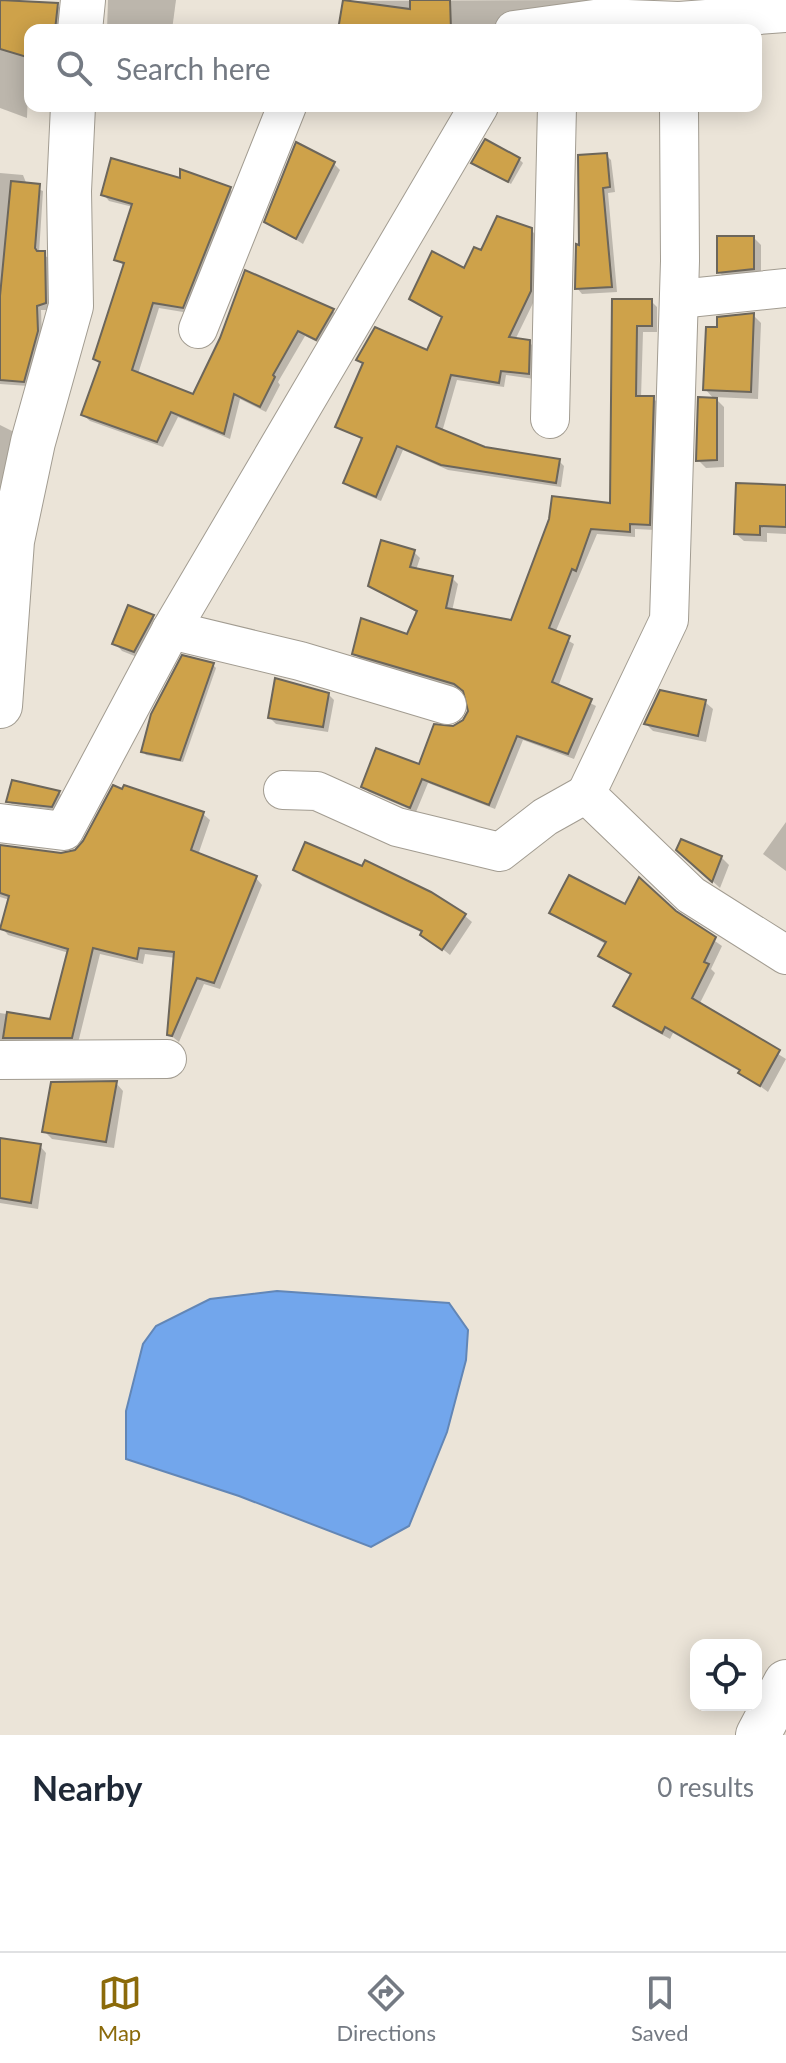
<!DOCTYPE html>
<html lang="en">
<head>
<meta charset="utf-8">
<style>
  :root { --surface:#fff; --page:#f6f6f7; --text:#1f2937; --muted:#747a83; --line:#e0e1e3; --accent:#8b6a0a }
  body { margin:0; font-family:Lato,sans-serif; background:var(--page); color:var(--text) }
  .controls { position:absolute; right:24px; bottom:24px; display:grid; overflow:hidden; border-radius:16px; box-shadow:0 4px 20px #0003 }
  .controls button { width:72px; height:72px; display:grid; place-items:center; padding:0; border:0; border-bottom:2px solid var(--line); background:var(--surface); color:var(--text); font:40px sans-serif }
  .list { margin:0; padding:0; list-style:none }
  h2 { display:flex; justify-content:space-between; align-items:center; height:104px; margin:0; padding:0 32px; font-size:34px }
  h2 small { font-size:26px; font-weight:400; color:var(--muted) }
  .icon { flex:none; width:44px; height:44px; fill:none; stroke:currentColor; stroke-width:2; stroke-linecap:round; stroke-linejoin:round }
  .map { position:relative; flex:none; width:786px; height:1735px; overflow:hidden }
  .search { position:absolute; background:var(--surface); box-shadow:0 4px 20px #0003; left:24px; right:24px; top:24px; height:88px; display:flex; align-items:center; gap:20px; box-sizing:border-box; padding:0 28px; border-radius:16px; color:var(--muted); font-size:30px }
  .sheet { height:216px; background:var(--surface) }
  nav { display:flex; justify-content:space-around; align-items:center; box-sizing:border-box; height:112px; border-top:2px solid var(--line); background:var(--surface); font-size:22px; color:var(--muted) }
  nav a { display:grid; justify-items:center; gap:4px }
  nav .on { color:var(--accent) }
  .map>svg:first-child { display:block }
</style>
</head>
<body>
<div class="map">
<svg width="786" height="1735" viewBox="0 0 786 1735">
  <rect width="100%" height="100%" fill="#ebe4d8"/>
  <path fill="#72a6ec" stroke="#6286b6" stroke-width="2" d="M 277,1291 L 449,1303 L 468,1330 L 466,1360 L 447,1432 L 409,1526 L 371,1547 L 239,1496 L 126,1459 L 126,1411 L 143,1344 L 156,1326 L 210,1299 Z"/>
  <g fill="#0003">
    <path d="M 0,0 L 57,5 L 64,12 L 64,30 L 30,30 L 27,118 L 0,108 Z"/>
    <path d="M 108,0 L 176,0 L 172,30 L 107,30 Z"/>
    <path d="M 345,0 L 349,1 L 592,0 L 592,6 L 504,28 L 340,30 Z"/>
    <path d="M 622,106 L 668,106 L 665,111 L 626,110 Z"/>
    <path d="M 606,155 L 611,160 L 615,192 L 608,193 L 617,292 L 582,294 L 577,288 L 581,248 Z"/>
    <path d="M 519,159 L 523,163 L 511,184 L 473,163 Z"/>
    <path d="M 334,164 L 340,170 L 303,244 L 267,222 Z"/>
    <path d="M 0,173 L 23,175 L 27,185 L 43,191 L 39,253 L 49,258 L 49,310 L 41,310 L 42,337 L 28,386 L 0,384 Z"/>
    <path d="M 181,180 L 230,189 L 236,195 L 189,313 L 159,308 L 138,374 L 194,396 L 222,339 L 333,311 L 339,317 L 323,345 L 305,336 L 278,382 L 280,385 L 266,412 L 240,399 L 230,439 L 178,417 L 163,447 L 90,421 L 83,415 L 102,365 L 95,358 L 125,267 L 117,259 L 133,207 L 109,201 L 103,194 Z"/>
    <path d="M 531,230 L 537,236 L 536,297 L 515,340 L 529,342 L 535,348 L 534,379 L 506,375 L 504,387 L 457,380 L 442,432 L 484,449 L 559,461 L 564,466 L 561,487 L 448,470 L 403,450 L 381,501 L 351,488 L 345,483 L 363,440 L 338,426 L 364,365 L 358,359 L 427,352 L 444,318 L 411,298 L 465,270 L 482,252 Z"/>
    <path d="M 754,238 L 761,245 L 761,276 L 727,280 L 719,272 Z"/>
    <path d="M 614,301 L 651,301 L 657,307 L 657,332 L 643,332 L 641,398 L 653,398 L 659,404 L 655,530 L 635,529 L 635,537 L 597,534 L 555,633 L 574,644 L 558,687 L 596,706 L 574,759 L 523,740 L 495,809 L 428,783 L 416,812 L 369,792 L 363,786 L 420,766 L 470,713 L 467,693 L 461,689 L 360,659 L 354,653 L 408,637 L 418,613 L 370,585 L 414,552 L 420,558 L 416,570 L 452,578 L 458,584 L 452,611 L 512,622 L 551,519 L 612,506 Z"/>
    <path d="M 753,315 L 761,323 L 758,399 L 714,397 L 724,407 L 724,467 L 706,468 L 698,460 L 715,400 L 705,389 Z"/>
    <path d="M 0,425 L 16,433 L 0,498 Z"/>
    <path d="M 786,485 L 786,534 L 767,533 L 767,542 L 744,541 L 736,534 Z"/>
    <path d="M 129,608 L 153,617 L 160,625 L 142,659 L 122,651 L 115,643 Z"/>
    <path d="M 213,665 L 216,668 L 183,762 L 146,755 L 143,752 Z"/>
    <path d="M 328,694 L 334,700 L 328,732 L 276,724 L 270,718 Z"/>
    <path d="M 705,702 L 713,709 L 706,742 L 653,731 L 646,724 Z"/>
    <path d="M 13,782 L 59,793 L 62,796 L 55,810 L 12,804 L 8,801 Z"/>
    <path d="M 203,814 L 210,820 L 198,855 L 256,878 L 262,885 L 220,989 L 204,984 L 179,1042 L 169,1034 L 176,958 L 145,954 L 143,964 L 100,954 L 78,1043 L 0,1046 L 0,1013 L 52,1021 L 69,953 L 8,935 L 2,928 L 10,900 L 0,897 L 0,847 L 61,855 Z"/>
    <path d="M 786,822 L 786,871 L 763,854 Z"/>
    <path d="M 721,857 L 729,865 L 720,888 L 687,858 Z"/>
    <path d="M 296,869 L 465,916 L 472,922 L 450,955 L 423,933 L 302,876 Z"/>
    <path d="M 626,906 L 675,913 L 722,946 L 711,969 L 715,973 L 699,1005 L 786,1059 L 768,1092 L 741,1072 L 673,1033 L 670,1039 L 623,1013 L 616,1005 L 632,976 L 601,955 L 607,945 L 552,913 Z"/>
    <path d="M 116,1083 L 123,1091 L 114,1148 L 52,1139 L 44,1131 Z"/>
    <path d="M 0,1140 L 40,1146 L 46,1153 L 38,1209 L 0,1203 Z"/>
  </g>
  <g fill="#cea24a" stroke="#6c665b" stroke-width="2">
    <path d="M 0,0 L 58,3 L 55,30 L 30,30 L 30,58 L 0,49 Z"/>
    <path d="M 343,0 L 410,9 L 410,0 L 450,0 L 451,30 L 338,30 Z"/>
    <path d="M 485,139 L 520,158 L 508,182 L 471,163 Z"/>
    <path d="M 296,142 L 335,162 L 296,239 L 264,222 Z"/>
    <path d="M 607,153 L 610,187 L 603,188 L 612,287 L 575,289 L 576,244 L 579,245 L 578,155 Z"/>
    <path d="M 111,158 L 180,178 L 180,169 L 231,187 L 183,308 L 153,303 L 132,370 L 193,394 L 220,338 L 245,270 L 334,309 L 316,340 L 298,331 L 273,375 L 275,377 L 260,407 L 234,394 L 224,434 L 171,412 L 157,442 L 81,415 L 100,362 L 93,359 L 124,263 L 114,260 L 132,204 L 101,195 Z"/>
    <path d="M 11,181 L 40,184 L 35,248 L 37,251 L 45,251 L 46,303 L 37,306 L 38,331 L 24,382 L 0,380 L 0,296 Z"/>
    <path d="M 497,216 L 532,228 L 531,291 L 509,337 L 530,340 L 529,374 L 501,371 L 499,383 L 451,375 L 436,427 L 485,447 L 560,459 L 556,483 L 441,465 L 397,446 L 376,497 L 343,483 L 362,438 L 335,427 L 363,363 L 356,360 L 375,327 L 427,350 L 442,317 L 409,299 L 432,251 L 464,268 L 474,247 L 481,250 Z"/>
    <path d="M 717,236 L 754,236 L 754,269 L 717,273 Z"/>
    <path d="M 612,299 L 652,299 L 652,326 L 637,326 L 636,396 L 654,396 L 650,525 L 630,524 L 630,532 L 591,529 L 576,571 L 572,569 L 549,628 L 570,636 L 552,682 L 592,699 L 568,754 L 517,736 L 489,805 L 422,779 L 410,808 L 361,787 L 376,748 L 419,764 L 434,724 L 453,726 L 463,720 L 468,711 L 463,691 L 454,684 L 352,654 L 361,618 L 407,634 L 417,611 L 368,586 L 381,540 L 415,550 L 410,567 L 453,576 L 446,608 L 511,620 L 549,519 L 552,496 L 610,503 Z"/>
    <path d="M 754,313 L 751,392 L 703,390 L 706,327 L 717,327 L 717,317 Z"/>
    <path d="M 698,397 L 717,398 L 717,460 L 696,461 Z"/>
    <path d="M 736,483 L 786,485 L 786,527 L 760,526 L 760,535 L 734,534 Z"/>
    <path d="M 128,605 L 154,615 L 134,652 L 112,644 Z"/>
    <path d="M 182,655 L 214,663 L 180,760 L 141,752 L 151,714 Z"/>
    <path d="M 275,678 L 329,693 L 323,727 L 268,718 Z"/>
    <path d="M 660,690 L 706,700 L 698,736 L 644,724 Z"/>
    <path d="M 12,780 L 60,791 L 52,807 L 6,802 Z"/>
    <path d="M 113,785 L 122,789 L 124,785 L 204,812 L 191,850 L 257,876 L 214,983 L 197,978 L 172,1036 L 167,1035 L 174,952 L 139,948 L 137,959 L 93,948 L 72,1038 L 3,1038 L 7,1012 L 50,1019 L 68,949 L 0,929 L 9,896 L 0,893 L 0,845 L 61,853 L 75,850 L 83,841 Z"/>
    <path d="M 681,839 L 722,856 L 712,882 L 676,850 Z"/>
    <path d="M 305,842 L 362,866 L 365,860 L 431,892 L 466,914 L 442,950 L 420,935 L 422,931 L 293,870 Z"/>
    <path d="M 569,875 L 625,904 L 639,877 L 676,911 L 716,937 L 704,962 L 709,964 L 692,998 L 780,1050 L 760,1086 L 738,1073 L 740,1070 L 665,1027 L 662,1033 L 613,1006 L 631,974 L 598,956 L 606,942 L 549,913 Z"/>
    <path d="M 117,1081 L 106,1142 L 42,1132 L 51,1082 Z"/>
    <path d="M 0,1138 L 41,1144 L 31,1203 L 0,1198 Z"/>
  </g>
  <g fill="none" stroke-linecap="round" stroke-linejoin="round">
    <defs>
      <g id="minor">
        <path d="M 514,30 L 602,18 L 679,21 L 786,13"/>
        <path d="M 679,106 L 680,261 L 669,620 L 586,794 L 691,895 L 786,955"/>
        <path d="M 679,299 L 786,288"/>
        <path d="M 198,329 L 287,106"/>
        <path d="M 550,419 L 557,106"/>
        <path d="M 171,630 L 300,661 L 447,705"/>
        <path d="M 283,790 L 317,791 L 397,827 L 500,852 L 545,817 L 586,794"/>
        <path d="M 0,823 L 64,831 L 171,630 L 479,106"/>
        <path d="M 0,1060 L 167,1059"/>
      </g>
      <g id="tertiary">
        <path d="M 80,30 L 83,0"/>
        <path d="M 0,706 L 12,541 L 33,442 L 71,306 L 69,191 L 73,106"/>
        <path d="M 758,1735 L 786,1682"/>
      </g>
    </defs>
    <use href="#minor" stroke="#a29c91" stroke-width="40"/>
    <use href="#tertiary" stroke="#a29c91" stroke-width="46"/>
    <use href="#minor" stroke="#fff" stroke-width="38"/>
    <use href="#tertiary" stroke="#fff" stroke-width="44"/>
  </g>
</svg>
<div class="controls">
<button><svg class="icon" aria-label="locate" viewBox="0 0 24 24"><circle cx="12" cy="12" r="6"/><path d="M12 2v4M12 18v4M2 12h4M18 12h4"/></svg></button>
</div>
<div class="search"><svg class="icon" aria-label="search" viewBox="0 0 24 24"><circle cx="10" cy="10" r="6"/><path d="M15 15l6 6"/></svg>Search here</div>
</div>
<section class="sheet">
<h2>Nearby<small>0 results</small></h2>
<ul class="list">
</ul>
</section>
<nav>
<a class="on"><svg class="icon" aria-label="map" viewBox="0 0 24 24"><path d="M3 6l6-2 6 2 6-2v14l-6 2-6-2-6 2zM9 4v14M15 6v14"/></svg>Map</a>
<a><svg class="icon" aria-label="directions" viewBox="0 0 24 24"><path d="M12 3l9 9-9 9-9-9zM9 14v-3h6M13 9l2 2-2 2"/></svg>Directions</a>
<a><svg class="icon" aria-label="saved" viewBox="0 0 24 24"><path d="M7 4h10v16l-5-4-5 4z"/></svg>Saved</a>
</nav>
</body>
</html>
